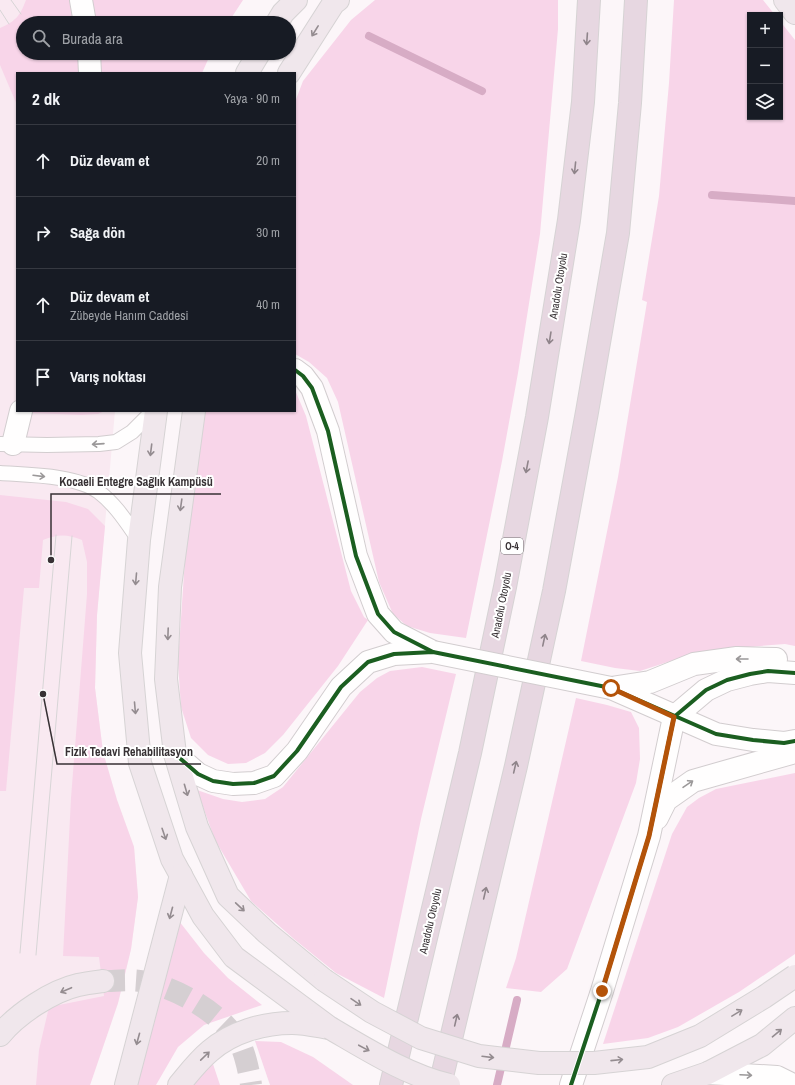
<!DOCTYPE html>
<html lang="tr">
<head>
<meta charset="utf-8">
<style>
  :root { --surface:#171b24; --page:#20242c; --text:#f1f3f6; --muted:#9ea1a6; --line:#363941 }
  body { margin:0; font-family:"Archivo Narrow",sans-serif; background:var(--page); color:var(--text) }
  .controls { position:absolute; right:12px; top:12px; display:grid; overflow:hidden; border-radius:0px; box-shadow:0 1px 3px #0004 }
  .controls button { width:36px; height:36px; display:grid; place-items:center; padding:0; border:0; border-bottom:1px solid var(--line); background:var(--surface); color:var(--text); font:20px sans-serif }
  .stop { position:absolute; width:12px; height:12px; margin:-9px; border:3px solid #b45309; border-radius:50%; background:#fff }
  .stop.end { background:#b45309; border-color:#fff; box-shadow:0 1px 4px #0008 }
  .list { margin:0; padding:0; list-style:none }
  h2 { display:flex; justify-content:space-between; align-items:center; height:52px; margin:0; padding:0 16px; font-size:17px }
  h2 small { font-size:13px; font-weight:400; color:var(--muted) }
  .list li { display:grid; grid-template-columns:26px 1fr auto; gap:12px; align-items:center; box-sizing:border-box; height:72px; padding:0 16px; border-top:1px solid var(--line) }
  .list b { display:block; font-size:15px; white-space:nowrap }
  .list p { margin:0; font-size:13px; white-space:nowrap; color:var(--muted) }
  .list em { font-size:13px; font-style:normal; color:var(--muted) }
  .icon { flex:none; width:22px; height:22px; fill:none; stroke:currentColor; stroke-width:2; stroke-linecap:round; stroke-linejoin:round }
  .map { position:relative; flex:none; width:795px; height:1085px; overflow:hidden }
  .search { position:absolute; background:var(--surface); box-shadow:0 1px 3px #0004; left:16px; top:16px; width:280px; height:44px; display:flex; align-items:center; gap:10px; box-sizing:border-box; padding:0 14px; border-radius:22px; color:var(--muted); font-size:15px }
  .panel { position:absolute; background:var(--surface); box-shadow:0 1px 3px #0004; left:16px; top:72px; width:280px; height:340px; border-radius:0px }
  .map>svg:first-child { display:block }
</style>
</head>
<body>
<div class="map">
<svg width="795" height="1085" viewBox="0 0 795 1085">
  <rect width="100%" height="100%" fill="#fcf6f9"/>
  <path fill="#f9e9f1" d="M 0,0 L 56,0 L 23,23 L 23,53 L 17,73 L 17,411 L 115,411 L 97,615 L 95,688 L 103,752 L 117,800 L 134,847 L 138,897 L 131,949 L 118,1003 L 90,1085 L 0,1085 Z"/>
  <g fill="#f8d5e9">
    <path d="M 26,0 L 243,0 L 228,23 L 23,23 L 23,53 L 211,53 L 202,73 L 17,73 L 17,105 L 0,65 L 0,28 C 16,21 20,16 26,0 Z"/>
    <path d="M 375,0 L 558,0 L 558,29 L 540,234 L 518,373 L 502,461 L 466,638 L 430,633 L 407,626 L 393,614 L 379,582 L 338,402 L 327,378 L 309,362 L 295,354 L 295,102 L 303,81 L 351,20 Z"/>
    <path d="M 674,0 L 763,0 L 775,15 L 750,15 L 750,117 L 780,117 L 780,21 L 795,40 L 795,646 L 785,644 L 748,647 L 680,658 L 640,671 L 615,668 L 581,661 L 618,477 L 647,302 L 642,300 L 659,196 L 669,83 Z"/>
    <path d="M 295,390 L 306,416 L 351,591 L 364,617 L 368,620 L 338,666 L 283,735 L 265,753 L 246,763 L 228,764 L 208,755 L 191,738 L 181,707 L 178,663 L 186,544 L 202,411 L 295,411 Z"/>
    <path d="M 30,411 L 105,411 L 98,414 L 81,415 L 30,413 Z"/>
    <path d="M 0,495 L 66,502 L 88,509 L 105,526 L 97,615 L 95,688 L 103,752 L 117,800 L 134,847 L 138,897 L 131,949 L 118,1003 L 90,1085 L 36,1085 L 39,1050 L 49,1007 L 104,996 L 99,957 L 63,956 L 71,798 L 87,594 L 87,562 L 82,540 C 67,534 58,534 43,540 L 39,588 L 24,588 L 6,791 L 0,791 Z"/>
    <path d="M 422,667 L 456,674 L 421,819 L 384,998 L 336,973 L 294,939 L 251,901 L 215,840 L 197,790 L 223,799 L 242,802 L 265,799 L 283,787 L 360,692 L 377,678 L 390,671 Z"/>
    <path d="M 576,698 L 607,705 L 631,712 L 639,728 L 640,759 L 636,783 L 567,969 L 541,992 L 506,988 L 516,958 Z"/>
    <path d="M 795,773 L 795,954 L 739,992 L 678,1027 L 648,1038 L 603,1044 L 672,834 L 687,807 L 699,798 L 716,789 Z"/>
    <path d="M 179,921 L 204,953 L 228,978 L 262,1005 L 204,1025 L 178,1047 L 156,1085 L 134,1085 Z"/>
    <path d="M 255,1041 L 281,1042 L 313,1057 L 353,1085 L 270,1085 Z"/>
    <path d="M 213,1064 L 220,1085 L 189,1085 L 197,1075 Z"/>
  </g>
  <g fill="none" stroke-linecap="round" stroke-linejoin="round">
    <g stroke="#d7acc5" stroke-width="8">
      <path d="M 369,36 L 482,91"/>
      <path d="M 712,195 L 795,201"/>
      <path d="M 497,1085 L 517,1000"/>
    </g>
    <path stroke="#d5cfd2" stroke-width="22" stroke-dasharray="22 11" stroke-linecap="butt" d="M 103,981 C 117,981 133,979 146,982 C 178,988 226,1016 241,1046 C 245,1054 250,1076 251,1085"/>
    <defs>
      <g id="service">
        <path d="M 0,444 L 47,445 L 99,444 L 116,442 L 132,432 L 153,411"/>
        <path d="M 0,473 C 28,475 77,475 99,492 C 116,505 127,523 139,540"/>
      </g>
      <g id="minor">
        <path d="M 81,0 L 85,23"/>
        <path d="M 89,53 L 90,73"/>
        <path d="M 13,444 L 21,411"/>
      </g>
      <g id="tertiary">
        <path d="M 295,370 L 303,376 L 312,388 L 328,431 L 356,556 L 378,614 L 394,632 L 433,652"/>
        <path d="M 611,688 L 716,734 L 753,740 L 784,743 L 795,741"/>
        <path d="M 611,688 L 650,682 L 694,664 L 737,658 L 776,659"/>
        <path d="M 175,754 L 198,774 L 213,781 L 233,784 L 254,783 L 274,776 L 297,751 L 341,687 L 368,662 L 394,654 L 432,652"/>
        <path d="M 657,818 L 666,800 L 693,781 L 795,752"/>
        <path d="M 708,1073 L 777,1077 L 793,1085"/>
        <path d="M 571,1085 L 602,991 L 649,836 L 674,717 L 706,690 L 727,680 L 750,674 L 768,671 L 795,673"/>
      </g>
      <g id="primary">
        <path d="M 785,0 L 795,13"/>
        <path d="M 277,23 L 283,13 L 296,0"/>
        <path d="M 247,73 L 259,53"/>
        <path d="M 289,73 L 333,4 L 338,0"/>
        <path d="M 156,411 L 139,540 L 130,653 L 140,763 L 172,859 L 203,916 L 234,957 L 330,1028"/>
        <path d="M 194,411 L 170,587 L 166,679 L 175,754 L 197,827 L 228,896 L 267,933 L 324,980"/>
        <path d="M 0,1035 C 17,1014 52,991 78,985 C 86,983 95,982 103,981"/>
        <path d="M 126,1085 L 181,875"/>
        <path d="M 179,1085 C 189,1073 198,1061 210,1051 C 232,1032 263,1023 292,1023 C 304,1023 317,1026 329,1028"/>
        <path d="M 673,1085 L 708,1073 L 762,1045 L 795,1018"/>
      </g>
      <g id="motorway">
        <path d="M 391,1085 L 470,753 L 505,587 L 537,417 L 569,220 L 583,102 L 589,0"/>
        <path d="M 440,1085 L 516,766 L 554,591 L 587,412 L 618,233 L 630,103 L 636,0"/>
      </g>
    </defs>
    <use href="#service" stroke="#d2cdcf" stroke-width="16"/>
    <use href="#minor" stroke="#d2cdcf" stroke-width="24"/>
    <use href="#tertiary" stroke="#d2cdcf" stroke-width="24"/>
    <use href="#primary" stroke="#d6d3d4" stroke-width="24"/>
    <use href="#motorway" stroke="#d6d3d4" stroke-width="24"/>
    <use href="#service" stroke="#fffefe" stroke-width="14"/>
    <use href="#minor" stroke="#fffefe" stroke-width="22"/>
    <use href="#tertiary" stroke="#fffefe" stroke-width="22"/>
    <use href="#primary" stroke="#f0e7ec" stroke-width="22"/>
    <use href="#motorway" stroke="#e7d7e1" stroke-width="22"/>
    <g stroke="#d7d5d6" stroke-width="1">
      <path d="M 11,0 L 21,14"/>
      <path d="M 0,10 L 9,24"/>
      <path d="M 20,953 L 56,535"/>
      <path d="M 36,955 L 72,536"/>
    </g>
    <defs>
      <path id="tertiary-bridge" d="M 433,652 L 611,688"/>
      <g id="primary-bridge">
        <path d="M 324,980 L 372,1012 L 421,1038 L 479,1056 L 539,1063 L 594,1063 L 648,1057 L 700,1036 L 764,997 L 795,976"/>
        <path d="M 330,1028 C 368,1050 407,1075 449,1085"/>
      </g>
    </defs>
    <use href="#tertiary-bridge" stroke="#d2cdcf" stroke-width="24" stroke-linecap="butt"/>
    <use href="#primary-bridge" stroke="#d6d3d4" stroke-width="24" stroke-linecap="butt"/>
    <use href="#tertiary-bridge" stroke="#fffefe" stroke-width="22"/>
    <use href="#primary-bridge" stroke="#f0e7ec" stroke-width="22"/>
    <defs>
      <g id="cycleway">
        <path d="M 295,370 L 303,376 L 312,388 L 328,431 L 356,556 L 378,614 L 394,632 L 433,652"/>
        <path d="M 175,754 L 198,774 L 213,781 L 233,784 L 254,783 L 274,776 L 297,751 L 341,687 L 368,662 L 394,654 L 433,652 L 611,688 L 716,734 L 753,740 L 784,743 L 795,741"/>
        <path d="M 571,1085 L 602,991 L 649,836 L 674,717 L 706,690 L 727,680 L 750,674 L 768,671 L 795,673"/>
      </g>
    </defs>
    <use href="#cycleway" stroke="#fff" stroke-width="6"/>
    <use href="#cycleway" stroke="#1b5e20" stroke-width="4"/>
  </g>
  <defs><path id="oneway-shaft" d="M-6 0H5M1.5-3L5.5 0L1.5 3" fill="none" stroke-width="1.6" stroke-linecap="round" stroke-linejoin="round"/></defs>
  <g stroke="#948c90">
    <use href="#oneway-shaft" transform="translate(315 31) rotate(122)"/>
    <use href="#oneway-shaft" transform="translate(151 450) rotate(97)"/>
    <use href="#oneway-shaft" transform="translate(181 505) rotate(98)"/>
    <use href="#oneway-shaft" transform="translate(136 579) rotate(95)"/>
    <use href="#oneway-shaft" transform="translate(168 634) rotate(92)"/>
    <use href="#oneway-shaft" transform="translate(135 708) rotate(85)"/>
    <use href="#oneway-shaft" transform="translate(186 790) rotate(74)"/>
    <use href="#oneway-shaft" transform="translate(164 834) rotate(71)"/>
    <use href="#oneway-shaft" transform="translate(240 907) rotate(43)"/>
    <use href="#oneway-shaft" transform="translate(171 913) rotate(105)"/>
    <use href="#oneway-shaft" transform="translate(66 990) rotate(157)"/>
    <use href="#oneway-shaft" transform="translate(356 1002) rotate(34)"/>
    <use href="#oneway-shaft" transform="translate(737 1013) rotate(-31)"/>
    <use href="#oneway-shaft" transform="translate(777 1033) rotate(-40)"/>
    <use href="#oneway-shaft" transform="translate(138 1039) rotate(105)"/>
    <use href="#oneway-shaft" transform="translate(364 1048) rotate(28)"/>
    <use href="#oneway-shaft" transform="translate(205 1056) rotate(-44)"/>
    <use href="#oneway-shaft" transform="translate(488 1057) rotate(7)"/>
    <use href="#oneway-shaft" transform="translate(617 1060) rotate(-6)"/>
  </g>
  <g stroke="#8f848a">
    <use href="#oneway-shaft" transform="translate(587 39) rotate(94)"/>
    <use href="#oneway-shaft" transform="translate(575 168) rotate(96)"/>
    <use href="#oneway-shaft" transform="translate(550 338) rotate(99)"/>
    <use href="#oneway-shaft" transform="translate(527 467) rotate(101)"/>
    <use href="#oneway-shaft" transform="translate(544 640) rotate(-78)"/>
    <use href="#oneway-shaft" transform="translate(515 767) rotate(-77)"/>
    <use href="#oneway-shaft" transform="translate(485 893) rotate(-77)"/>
    <use href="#oneway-shaft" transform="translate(456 1020) rotate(-77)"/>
  </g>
  <g stroke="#9b9899">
    <use href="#oneway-shaft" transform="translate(98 444) rotate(176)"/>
    <use href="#oneway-shaft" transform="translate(39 476) rotate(7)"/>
    <use href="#oneway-shaft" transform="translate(742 659) rotate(180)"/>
    <use href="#oneway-shaft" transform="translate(688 784) rotate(-34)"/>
    <use href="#oneway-shaft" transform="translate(746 1075) rotate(3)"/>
  </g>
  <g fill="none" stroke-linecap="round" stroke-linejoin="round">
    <path stroke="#b45309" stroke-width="5" d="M 602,991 L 649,836 L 674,717 L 611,688"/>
  </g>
  <g text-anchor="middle" stroke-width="4" stroke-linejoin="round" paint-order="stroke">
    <rect fill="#fff" stroke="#736f71" stroke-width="1" x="501" y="538" width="22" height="16" rx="3"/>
    <g font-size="10" font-weight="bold" fill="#373134">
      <text x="512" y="550">O-4</text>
    </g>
    <g font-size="11" fill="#373134" stroke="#fff">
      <text transform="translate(558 286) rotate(-81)" y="4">Anadolu Otoyolu</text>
      <text transform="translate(501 605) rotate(-79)" y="4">Anadolu Otoyolu</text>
      <text transform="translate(430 921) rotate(-77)" y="4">Anadolu Otoyolu</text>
    </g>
  </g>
  <path fill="none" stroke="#373134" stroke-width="1.5" d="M51 560L51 494H221M43 694L57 764H201"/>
  <g fill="#373134" stroke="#fff" stroke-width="1.5">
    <circle cx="51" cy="560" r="4"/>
    <circle cx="43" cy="694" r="4"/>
  </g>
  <g font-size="12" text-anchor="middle" font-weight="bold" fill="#373134" stroke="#fff" stroke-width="4" stroke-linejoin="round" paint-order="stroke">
    <text x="136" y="486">Kocaeli Entegre Sağlık Kampüsü</text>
    <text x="129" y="756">Fizik Tedavi Rehabilitasyon</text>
  </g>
</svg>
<div class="controls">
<button>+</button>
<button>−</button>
<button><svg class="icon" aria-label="layers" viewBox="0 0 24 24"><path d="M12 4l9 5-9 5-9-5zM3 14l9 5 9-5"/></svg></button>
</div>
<div class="stop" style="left:611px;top:688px"></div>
<div class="stop end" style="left:602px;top:991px"></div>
<div class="search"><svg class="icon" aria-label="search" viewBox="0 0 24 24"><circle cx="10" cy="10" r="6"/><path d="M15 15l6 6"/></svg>Burada ara</div>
<section class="panel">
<h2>2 dk<small>Yaya · 90 m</small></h2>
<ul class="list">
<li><svg class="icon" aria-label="ahead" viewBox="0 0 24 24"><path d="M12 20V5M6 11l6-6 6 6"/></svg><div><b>Düz devam et</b></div><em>20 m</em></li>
<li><svg class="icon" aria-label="right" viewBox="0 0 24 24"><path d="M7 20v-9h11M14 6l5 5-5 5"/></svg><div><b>Sağa dön</b></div><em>30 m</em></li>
<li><svg class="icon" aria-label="ahead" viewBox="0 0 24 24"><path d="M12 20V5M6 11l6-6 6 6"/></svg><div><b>Düz devam et</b><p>Zübeyde Hanım Caddesi</p></div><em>40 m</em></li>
<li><svg class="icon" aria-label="arrive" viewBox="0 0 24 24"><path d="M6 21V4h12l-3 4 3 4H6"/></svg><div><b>Varış noktası</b></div></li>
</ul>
</section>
</div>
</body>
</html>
